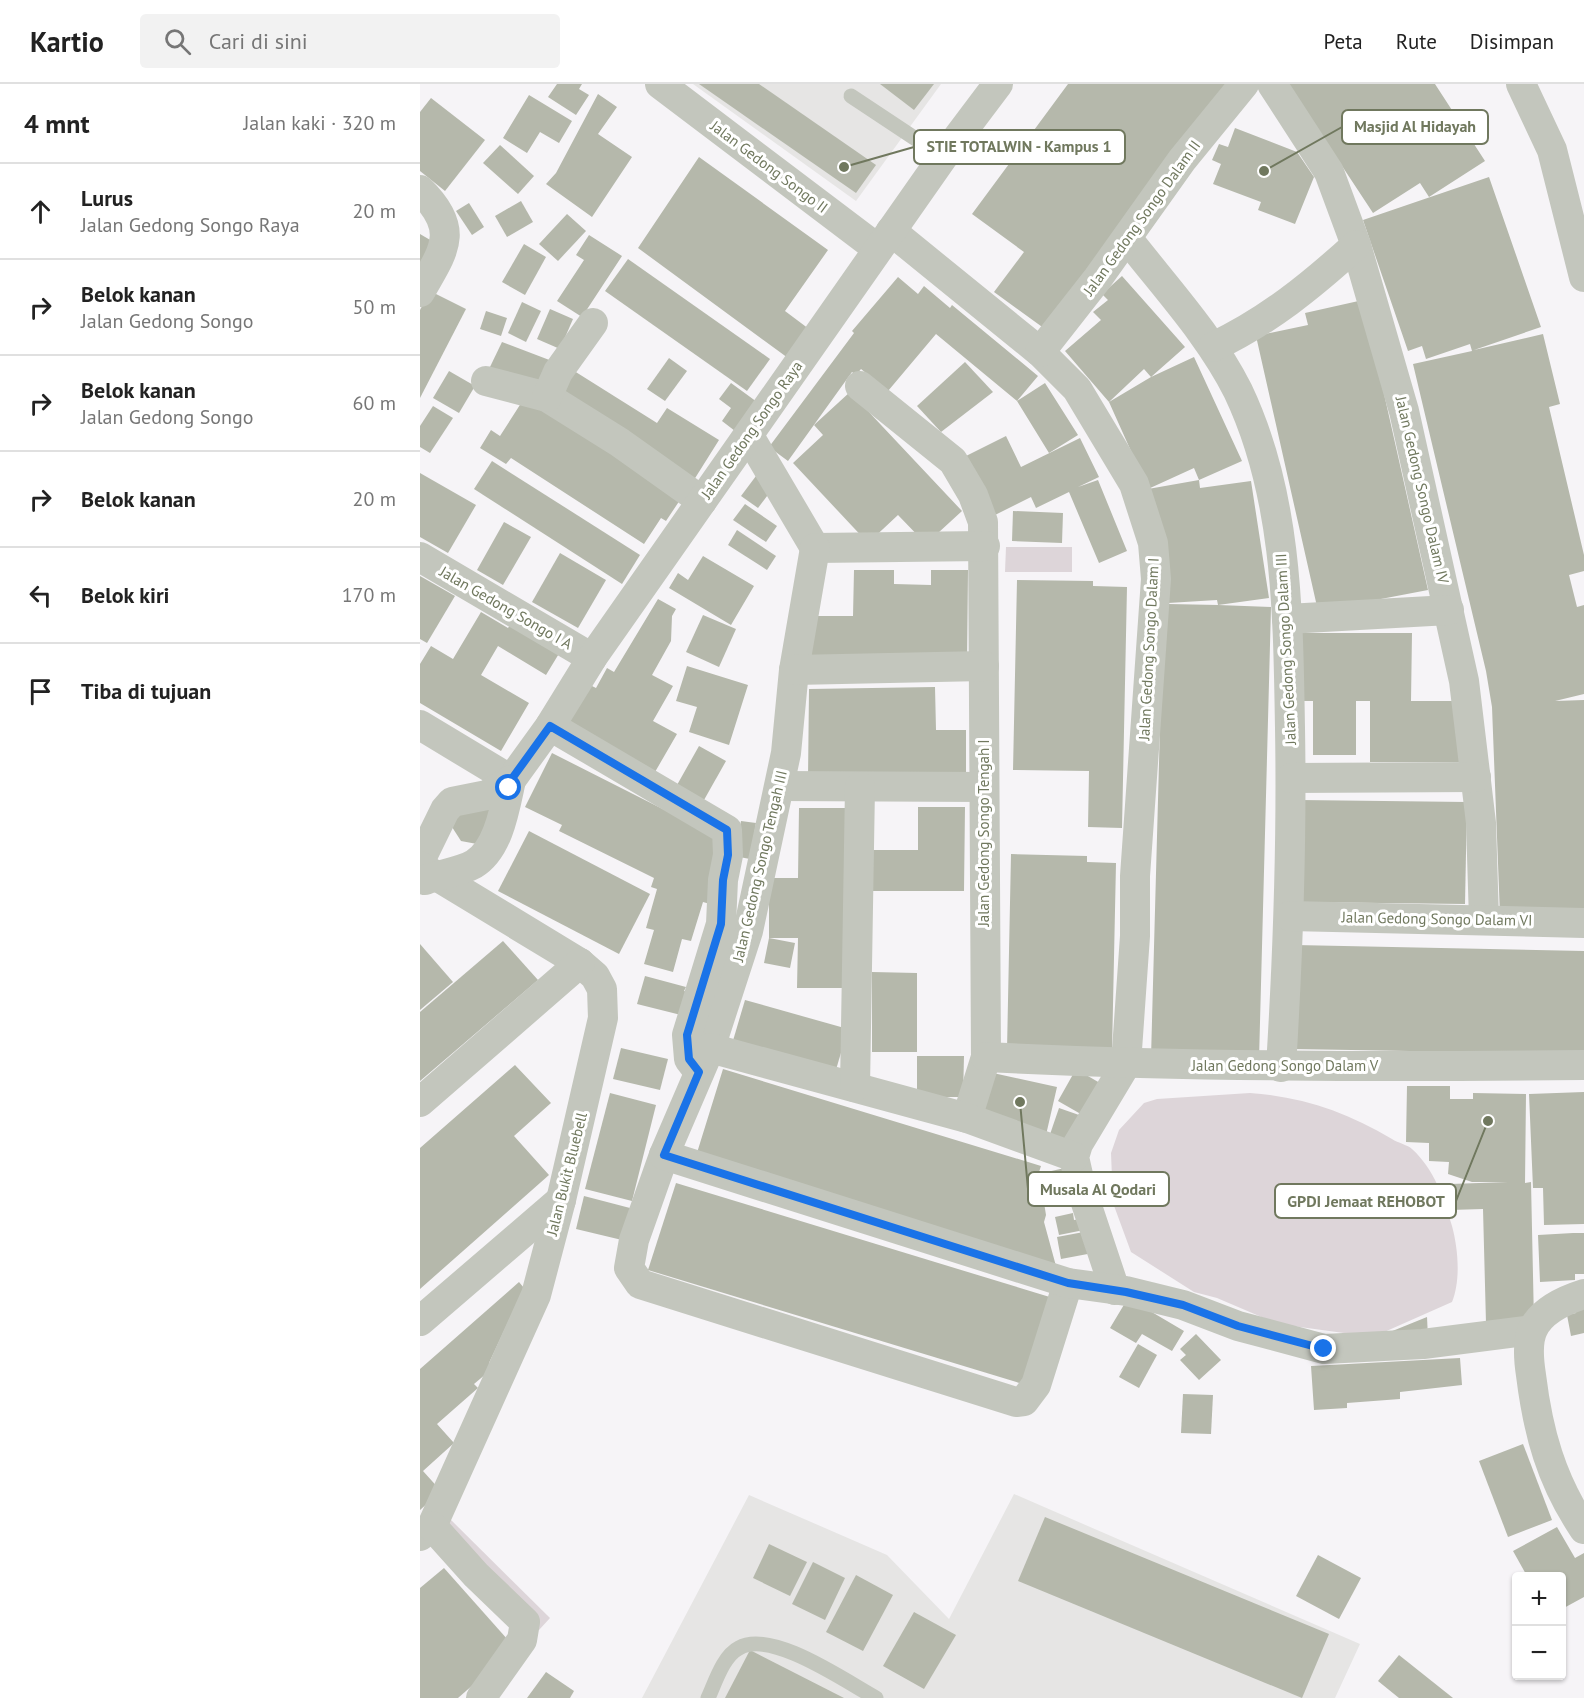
<!DOCTYPE html>
<html lang="id">
<head>
<meta charset="utf-8">
<style>
  :root { --surface:#fff; --page:#f2f2f2; --text:#222; --muted:#767676; --line:#e0e0e0 }
  body { margin:0; font-family:"PT Sans",sans-serif; background:var(--page); color:var(--text) }
  .controls { position:absolute; right:18px; bottom:18px; display:grid; overflow:hidden; border-radius:6px; box-shadow:0 2px 4px #0004 }
  .controls button { width:54px; height:54px; display:grid; place-items:center; padding:0; border:0; border-bottom:2px solid var(--line); background:var(--surface); color:var(--text); font:30px sans-serif }
  .stop { position:absolute; width:18px; height:18px; margin:-14px; border:4px solid #1a73e8; border-radius:50%; background:#fff }
  .stop.end { background:#1a73e8; border-color:#fff; box-shadow:0 2px 6px #0008 }
  .list { margin:0; padding:0; list-style:none }
  h2 { display:flex; justify-content:space-between; align-items:center; height:78px; margin:0; padding:0 24px; font-size:26px }
  h2 small { font-size:20px; font-weight:400; color:var(--muted) }
  .list li { display:grid; grid-template-columns:39px 1fr auto; gap:18px; align-items:center; box-sizing:border-box; height:96px; padding:0 24px; border-top:2px solid var(--line) }
  .list b { display:block; font-size:22px; white-space:nowrap }
  .list p { margin:0; font-size:20px; white-space:nowrap; color:var(--muted) }
  .list em { font-size:20px; font-style:normal; color:var(--muted) }
  .icon { flex:none; width:33px; height:33px; fill:none; stroke:currentColor; stroke-width:2; stroke-linecap:round; stroke-linejoin:round }
  .map { position:relative; flex:none; width:1164px; height:1614px; overflow:hidden }
  header { display:flex; align-items:center; gap:36px; box-sizing:border-box; height:84px; padding:0 30px; background:var(--surface); border-bottom:2px solid var(--line) }
  header strong { font-size:28px }
  nav { display:flex; gap:33px; margin-inline-start:auto; font-size:21px }
  .search { width:420px; height:54px; background:var(--page); display:flex; align-items:center; gap:15px; box-sizing:border-box; padding:0 21px; border-radius:6px; color:var(--muted); font-size:22px }
  main { display:flex }
  aside { flex:1; background:var(--surface) }
  .map>svg:first-child { display:block }
</style>
</head>
<body>
<header>
<strong>Kartio</strong>
<div class="search"><svg class="icon" aria-label="search" viewBox="0 0 24 24"><circle cx="10" cy="10" r="6"/><path d="M15 15l6 6"/></svg>Cari di sini</div>
<nav><a>Peta</a><a>Rute</a><a>Disimpan</a></nav>
</header>
<main>
<aside>
<h2>4 mnt<small>Jalan kaki · 320 m</small></h2>
<ul class="list">
<li><svg class="icon" aria-label="ahead" viewBox="0 0 24 24"><path d="M12 20V5M6 11l6-6 6 6"/></svg><div><b>Lurus</b><p>Jalan Gedong Songo Raya</p></div><em>20 m</em></li>
<li><svg class="icon" aria-label="right" viewBox="0 0 24 24"><path d="M7 20v-9h11M14 6l5 5-5 5"/></svg><div><b>Belok kanan</b><p>Jalan Gedong Songo</p></div><em>50 m</em></li>
<li><svg class="icon" aria-label="right" viewBox="0 0 24 24"><path d="M7 20v-9h11M14 6l5 5-5 5"/></svg><div><b>Belok kanan</b><p>Jalan Gedong Songo</p></div><em>60 m</em></li>
<li><svg class="icon" aria-label="right" viewBox="0 0 24 24"><path d="M7 20v-9h11M14 6l5 5-5 5"/></svg><div><b>Belok kanan</b></div><em>20 m</em></li>
<li><svg class="icon" aria-label="left" viewBox="0 0 24 24"><path d="M17 20v-9H6M10 6l-5 5 5 5"/></svg><div><b>Belok kiri</b></div><em>170 m</em></li>
<li><svg class="icon" aria-label="arrive" viewBox="0 0 24 24"><path d="M6 21V4h12l-3 4 3 4H6"/></svg><div><b>Tiba di tujuan</b></div></li>
</ul>
</aside>
<div class="map">
<svg width="1164" height="1614" viewBox="0 0 1164 1614">
  <rect width="100%" height="100%" fill="#f6f4f7"/>
  <g fill="#e6e5e4">
    <path d="M 273,0 L 521,0 L 436,117 Z"/>
    <path d="M 594,1410 L 940,1560 L 915,1614 L 222,1614 L 329,1411 L 467,1471 L 529,1535 Z"/>
  </g>
  <g fill="#ddd5d9">
    <path d="M 586,463 L 652,463 L 652,488 L 585,488 Z"/>
    <path d="M 830,1009 C 883,1013 926,1028 972,1055 C 978,1059 988,1061 992,1065 C 1014,1085 1024,1114 1032,1142 C 1038,1164 1041,1196 1032,1218 L 953,1253 L 858,1240 L 797,1214 L 774,1208 L 711,1168 L 693,1119 L 691,1069 L 699,1046 L 724,1019 L 737,1015 Z"/>
    <path d="M 28,1433 L 130,1534 L 119,1546 L 17,1444 Z"/>
  </g>
  <g fill="#b5b8ab" fill-rule="evenodd">
    <path d="M 137,0 L 162,0 L 159,5 L 169,11 L 156,31 L 128,13 Z"/>
    <path d="M 279,0 L 339,0 L 456,81 L 436,109 Z"/>
    <path d="M 460,0 L 514,0 L 494,26 Z"/>
    <path d="M 648,0 L 806,0 L 625,245 L 574,208 L 604,168 L 552,130 Z"/>
    <path d="M 868,0 L 1015,0 L 1065,77 L 1009,113 L 1000,99 L 953,129 Z"/>
    <path d="M 178,10 L 197,23 L 178,50 L 212,73 L 172,133 L 126,100 L 136,89 Z"/>
    <path d="M 109,11 L 152,37 L 139,59 L 120,48 L 107,69 L 83,54 Z"/>
    <path d="M 11,14 L 65,56 L 25,107 L 0,87 L 0,28 Z"/>
    <path d="M 815,44 L 877,68 L 894,93 L 875,140 L 838,126 L 841,118 L 793,100 L 801,80 L 792,76 L 799,60 L 808,63 Z"/>
    <path d="M 80,61 L 114,92 L 98,110 L 63,79 Z"/>
    <path d="M 279,73 L 408,166 L 365,227 L 389,245 L 368,274 L 218,164 Z"/>
    <path d="M 1069,93 L 1121,243 L 1054,266 L 1123,250 L 1140,320 L 1129,323 L 1164,471 L 1164,487 L 1149,491 L 1157,523 L 1164,521 L 1164,610 L 1135,617 L 1164,616 L 1164,829 L 1080,831 L 1072,623 L 1066,587 L 993,280 L 1052,267 L 1050,260 L 1006,275 L 1002,262 L 988,267 L 943,136 Z"/>
    <path d="M 101,117 L 113,138 L 87,153 L 75,132 Z"/>
    <path d="M 49,119 L 64,143 L 52,151 L 36,127 Z"/>
    <path d="M 147,130 L 166,147 L 138,177 L 119,160 Z"/>
    <path d="M 0,150 L 17,160 L 0,187 Z"/>
    <path d="M 169,151 L 202,172 L 162,233 L 137,217 L 164,176 L 156,171 Z"/>
    <path d="M 104,160 L 126,173 L 105,211 L 82,198 Z"/>
    <path d="M 208,175 L 350,275 L 327,307 L 185,207 Z"/>
    <path d="M 702,192 L 765,263 L 731,293 L 724,285 L 689,318 L 731,293 L 774,273 L 822,377 L 779,396 L 774,384 L 728,405 L 689,318 L 645,267 L 681,236 L 673,228 L 688,216 L 682,210 Z"/>
    <path d="M 478,193 L 498,210 L 504,202 L 530,224 L 532,221 L 618,292 L 597,317 L 625,299 L 658,351 L 629,369 L 597,317 L 516,250 L 468,307 L 441,285 L 436,291 L 432,288 L 368,377 L 349,363 L 434,249 L 432,247 Z"/>
    <path d="M 10,207 L 46,225 L 0,314 L 0,226 Z"/>
    <path d="M 943,216 L 1008,506 L 898,527 L 836,252 L 888,241 L 885,229 Z"/>
    <path d="M 102,218 L 121,227 L 106,258 L 88,249 Z"/>
    <path d="M 130,225 L 153,235 L 140,265 L 117,255 Z"/>
    <path d="M 66,227 L 87,234 L 81,252 L 60,245 Z"/>
    <path d="M 82,258 L 132,277 L 118,307 L 69,285 Z"/>
    <path d="M 249,274 L 267,287 L 245,317 L 227,305 Z"/>
    <path d="M 545,278 L 573,308 L 521,348 L 497,322 Z"/>
    <path d="M 151,285 L 237,339 L 247,324 L 299,356 L 272,399 L 134,312 Z"/>
    <path d="M 29,287 L 55,302 L 39,329 L 13,314 Z"/>
    <path d="M 311,299 L 337,318 L 315,347 L 302,337 L 311,324 L 299,315 Z"/>
    <path d="M 430,308 L 542,427 L 506,460 L 478,431 L 448,459 L 373,379 L 403,351 L 394,341 Z"/>
    <path d="M 105,313 L 264,410 L 246,437 L 241,434 L 224,460 L 91,374 L 86,380 L 60,364 L 71,346 L 80,352 Z"/>
    <path d="M 13,322 L 33,334 L 10,369 L 0,363 L 0,342 Z"/>
    <path d="M 586,352 L 601,383 L 660,354 L 679,393 L 658,403 L 678,396 L 707,467 L 679,479 L 649,408 L 616,424 L 611,413 L 575,431 L 546,372 Z"/>
    <path d="M 72,377 L 220,471 L 202,500 L 54,405 Z"/>
    <path d="M 0,389 L 56,421 L 28,469 L 0,453 Z"/>
    <path d="M 336,392 L 353,404 L 338,424 L 321,412 Z"/>
    <path d="M 779,396 L 780,404 L 831,397 L 849,514 L 798,521 L 851,523 L 839,976 L 731,974 L 740,642 L 728,405 ZM 797,516 L 798,521 L 748,520 L 748,519 Z"/>
    <path d="M 325,420 L 357,442 L 346,458 L 313,436 Z"/>
    <path d="M 593,427 L 643,429 L 642,459 L 592,457 Z"/>
    <path d="M 84,438 L 111,453 L 83,501 L 57,486 Z"/>
    <path d="M 317,446 L 356,472 L 347,486 L 308,461 Z"/>
    <path d="M 140,469 L 186,496 L 158,544 L 112,518 Z"/>
    <path d="M 283,472 L 334,502 L 311,541 L 249,504 L 258,489 L 268,496 Z"/>
    <path d="M 434,486 L 474,486 L 474,500 L 511,501 L 511,486 L 548,486 L 547,579 L 391,578 L 392,532 L 433,532 Z"/>
    <path d="M 0,492 L 35,512 L 7,559 L 0,555 Z"/>
    <path d="M 597,496 L 673,497 L 673,502 L 707,503 L 702,744 L 668,743 L 669,687 L 593,686 Z"/>
    <path d="M 238,515 L 256,525 L 252,532 L 251,557 L 232,591 L 253,602 L 233,637 L 257,650 L 235,688 L 148,640 L 170,601 L 176,604 L 187,584 L 194,588 Z"/>
    <path d="M 61,528 L 88,544 L 94,535 L 143,563 L 126,591 L 78,562 L 61,591 L 109,619 L 81,667 L 0,619 L 0,580 L 11,562 L 33,575 Z"/>
    <path d="M 283,531 L 316,545 L 299,583 L 266,568 Z"/>
    <path d="M 881,549 L 992,549 L 991,617 L 1044,617 L 1044,678 L 950,678 L 950,617 L 936,617 L 936,671 L 893,671 L 893,617 L 881,617 Z"/>
    <path d="M 267,582 L 328,601 L 309,661 L 269,648 L 277,623 L 256,617 Z"/>
    <path d="M 515,603 L 516,646 L 546,646 L 546,691 L 388,694 L 389,605 Z"/>
    <path d="M 279,662 L 306,677 L 284,716 L 257,701 Z"/>
    <path d="M 132,669 L 296,752 L 290,820 L 283,818 L 271,857 L 262,855 L 253,888 L 224,880 L 234,846 L 226,844 L 237,805 L 231,803 L 234,794 L 139,747 L 142,741 L 105,723 Z"/>
    <path d="M 880,716 L 1047,718 L 1045,820 L 879,818 Z"/>
    <path d="M 65,722 L 71,728 L 57,760 L 41,757 L 32,743 L 35,728 Z"/>
    <path d="M 498,723 L 545,723 L 544,807 L 452,807 L 452,766 L 498,766 Z"/>
    <path d="M 379,724 L 427,724 L 426,904 L 377,904 L 378,854 L 349,854 L 375,859 L 370,884 L 344,879 L 349,854 L 349,794 L 378,794 Z"/>
    <path d="M 321,737 L 336,739 L 330,775 L 314,772 Z"/>
    <path d="M 109,747 L 230,810 L 199,870 L 78,807 Z"/>
    <path d="M 591,770 L 667,772 L 667,778 L 696,779 L 692,968 L 587,966 Z"/>
    <path d="M 83,857 L 118,896 L 0,997 L 0,928 Z"/>
    <path d="M 0,860 L 33,898 L 0,926 Z"/>
    <path d="M 875,861 L 1164,867 L 1164,970 L 873,965 Z"/>
    <path d="M 452,888 L 497,889 L 497,968 L 452,968 Z"/>
    <path d="M 225,892 L 266,903 L 264,907 L 275,910 L 269,933 L 217,920 Z"/>
    <path d="M 325,916 L 428,945 L 415,989 L 312,960 Z"/>
    <path d="M 201,964 L 248,975 L 240,1006 L 193,995 Z"/>
    <path d="M 497,972 L 544,972 L 543,1013 L 497,1013 Z"/>
    <path d="M 95,981 L 131,1019 L 94,1052 L 129,1091 L 0,1205 L 0,1064 Z"/>
    <path d="M 303,985 L 621,1082 L 619,1088 L 626,1131 L 624,1138 L 636,1182 L 276,1072 Z"/>
    <path d="M 656,985 L 685,1002 L 666,1033 L 638,1017 Z"/>
    <path d="M 573,989 L 637,1003 L 626,1051 L 563,1033 Z"/>
    <path d="M 987,1002 L 1030,1002 L 1030,1015 L 1053,1015 L 1053,1009 L 1106,1010 L 1105,1099 L 1111,1098 L 1114,1238 L 1066,1239 L 1063,1125 L 1030,1126 L 1030,1100 L 1088,1098 L 1052,1098 L 1028,1090 L 1029,1078 L 1009,1077 L 1009,1059 L 986,1058 Z"/>
    <path d="M 1164,1008 L 1164,1140 L 1124,1141 L 1123,1104 L 1113,1104 L 1109,1010 Z"/>
    <path d="M 190,1009 L 236,1021 L 212,1117 L 165,1105 Z"/>
    <path d="M 639,1024 L 659,1031 L 646,1068 L 626,1062 Z"/>
    <path d="M 649,1083 L 653,1105 L 631,1109 L 627,1088 Z"/>
    <path d="M 256,1099 L 633,1214 L 606,1301 L 228,1186 Z"/>
    <path d="M 164,1112 L 210,1124 L 202,1156 L 156,1145 Z"/>
    <path d="M 653,1129 L 654,1136 L 666,1134 L 669,1145 L 639,1151 L 635,1133 Z"/>
    <path d="M 669,1147 L 673,1169 L 641,1175 L 637,1153 Z"/>
    <path d="M 1153,1149 L 1164,1149 L 1164,1190 L 1155,1190 L 1155,1196 L 1120,1198 L 1118,1151 Z"/>
    <path d="M 99,1198 L 104,1204 L 69,1279 L 73,1284 L 54,1300 L 58,1304 L 17,1340 L 34,1359 L 3,1387 L 21,1407 L 0,1426 L 0,1285 Z"/>
    <path d="M 708,1214 L 764,1247 L 752,1267 L 722,1250 L 716,1259 L 690,1244 Z"/>
    <path d="M 1164,1218 L 1164,1249 L 1151,1252 L 1147,1231 L 1156,1229 L 1154,1220 Z"/>
    <path d="M 1007,1233 L 1008,1254 L 965,1250 Z"/>
    <path d="M 776,1250 L 801,1276 L 779,1296 L 760,1276 L 766,1271 L 760,1265 Z"/>
    <path d="M 718,1260 L 737,1271 L 719,1304 L 699,1293 Z"/>
    <path d="M 1040,1274 L 1042,1301 L 980,1308 L 980,1315 L 927,1319 L 927,1324 L 894,1326 L 891,1282 Z"/>
    <path d="M 763,1310 L 793,1311 L 791,1350 L 761,1349 Z"/>
    <path d="M 1103,1360 L 1132,1436 L 1088,1453 L 1059,1377 Z"/>
    <path d="M 625,1433 L 909,1550 L 882,1614 L 598,1497 Z"/>
    <path d="M 1137,1443 L 1155,1474 L 1164,1469 L 1164,1513 L 1142,1525 L 1142,1492 L 1107,1492 L 1093,1467 Z"/>
    <path d="M 349,1460 L 387,1478 L 370,1512 L 333,1494 Z"/>
    <path d="M 898,1471 L 941,1494 L 919,1535 L 876,1512 Z"/>
    <path d="M 393,1478 L 425,1494 L 405,1536 L 372,1520 Z"/>
    <path d="M 24,1484 L 95,1564 L 38,1614 L 0,1614 L 0,1504 Z"/>
    <path d="M 436,1491 L 473,1511 L 443,1567 L 406,1548 Z"/>
    <path d="M 494,1528 L 536,1551 L 504,1605 L 463,1582 Z"/>
    <path d="M 330,1566 L 424,1614 L 305,1614 Z"/>
    <path d="M 979,1571 L 1033,1614 L 979,1614 L 958,1597 Z"/>
    <path d="M 126,1588 L 154,1607 L 150,1614 L 107,1614 Z"/>
  </g>
  <g fill="none" stroke-linecap="round" stroke-linejoin="round">
    <g stroke="#c3c6bd" stroke-width="15">
      <path d="M 431,12 L 523,73"/>
      <path d="M 288,1614 C 295,1599 303,1572 319,1564 C 351,1545 425,1597 456,1614"/>
    </g>
    <g stroke="#c3c6bd" stroke-width="30">
      <path d="M 240,0 L 458,165"/>
      <path d="M 852,0 L 909,88 L 936,161 L 984,327 L 1044,597 L 1061,739 L 1064,836"/>
      <path d="M 1101,0 L 1132,66 L 1164,193"/>
      <path d="M 0,106 C 41,146 24,166 0,208"/>
      <path d="M 471,147 L 620,268 L 657,305 L 714,400 L 733,459 L 736,495 L 715,792 L 715,852 L 706,980 L 658,1060 L 654,1073 L 661,1104 L 695,1206"/>
      <path d="M 707,154 C 745,203 790,251 818,307 C 868,412 868,531 870,644 C 872,758 868,870 861,983"/>
      <path d="M 793,263 C 848,237 891,202 936,161"/>
      <path d="M 620,268 L 678,194 L 762,76 L 824,0"/>
      <path d="M 66,297 L 127,313 L 199,358 L 282,417"/>
      <path d="M 440,302 L 533,377 L 553,411 L 563,438 L 566,973 L 547,1034"/>
      <path d="M 127,313 L 138,288 L 173,239"/>
      <path d="M 329,352 L 395,464 L 565,462"/>
      <path d="M 395,464 L 374,586 L 366,669 L 328,847 L 290,964 L 244,1071 L 214,1156 L 209,1184 L 220,1200 L 596,1318 L 604,1317 L 616,1301 L 648,1199"/>
      <path d="M 0,473 L 172,574"/>
      <path d="M 867,535 L 1029,526"/>
      <path d="M 374,586 L 564,582"/>
      <path d="M 0,641 L 91,696"/>
      <path d="M 130,642 L 307,746 L 308,771 L 303,796 L 301,840 L 267,951 L 269,975 L 279,988"/>
      <path d="M 871,694 L 1056,693"/>
      <path d="M 360,702 L 563,703"/>
      <path d="M 0,777 L 25,726 L 32,718 L 67,711 L 91,696 L 130,642 L 172,574 L 523,73 L 578,0"/>
      <path d="M 0,782 L 160,879 L 175,892 L 182,905 L 183,934 L 141,1116 L 116,1211 L 12,1442 L 0,1452"/>
      <path d="M 5,796 C 20,790 40,788 54,780 C 79,765 85,723 91,696"/>
      <path d="M 870,832 L 1164,839"/>
      <path d="M 290,964 L 547,1034 L 654,1073"/>
      <path d="M 566,973 C 766,983 964,983 1164,981"/>
      <path d="M 435,1003 L 440,703"/>
      <path d="M 0,1018 L 160,879"/>
      <path d="M 244,1071 L 648,1199 L 706,1207 L 763,1221 L 818,1242 L 904,1265 L 1003,1260 L 1112,1246"/>
      <path d="M 1164,1210 C 1145,1216 1122,1226 1113,1245 C 1107,1257 1109,1278 1111,1291 C 1118,1348 1131,1396 1164,1445"/>
      <path d="M 0,1237 L 141,1116"/>
      <path d="M 12,1442 L 56,1491 L 105,1538 L 102,1556 L 61,1614"/>
    </g>
  </g>
  <g fill="none" stroke-linecap="round" stroke-linejoin="round">
    <path stroke="#1a73e8" stroke-width="8" d="M 89,704 L 91,696 L 130,642 L 307,746 L 308,771 L 303,796 L 301,840 L 267,951 L 269,975 L 279,988 L 244,1071 L 648,1199 L 706,1208 L 763,1221 L 818,1242 L 904,1265"/>
  </g>
  <g text-anchor="middle" stroke-width="6" stroke-linejoin="round" paint-order="stroke">
    <g font-size="15" fill="#70785e" stroke="#fff">
      <text transform="translate(349 83) rotate(37)" y="5">Jalan Gedong Songo II</text>
      <text transform="translate(722 134) rotate(-54)" y="5">Jalan Gedong Songo Dalam II</text>
      <text transform="translate(332 346) rotate(-55)" y="5">Jalan Gedong Songo Raya</text>
      <text transform="translate(1002 406) rotate(77)" y="5">Jalan Gedong Songo Dalam IV</text>
      <text transform="translate(86 524) rotate(30)" y="5">Jalan Gedong Songo I A</text>
      <text transform="translate(729 565) rotate(-87)" y="5">Jalan Gedong Songo Dalam I</text>
      <text transform="translate(866 565) rotate(-93)" y="5">Jalan Gedong Songo Dalam III</text>
      <text transform="translate(564 749) rotate(-90)" y="5">Jalan Gedong Songo Tengah I</text>
      <text transform="translate(340 782) rotate(-77)" y="5">Jalan Gedong Songo Tengah III</text>
      <text transform="translate(1017 835) rotate(1)" y="5">Jalan Gedong Songo Dalam VI</text>
      <text x="865" y="987">Jalan Gedong Songo Dalam V</text>
      <text transform="translate(147 1090) rotate(-76)" y="5">Jalan Bukit Bluebell</text>
    </g>
  </g>
  <path fill="none" stroke="#70785e" stroke-width="2" d="M844 87L922 43M424 83L494 63M600 1018L608 1105M1068 1037L1036 1117"/>
  <g fill="#70785e" stroke="#fff" stroke-width="2">
    <circle cx="844" cy="87" r="6"/>
    <circle cx="424" cy="83" r="6"/>
    <circle cx="600" cy="1018" r="6"/>
    <circle cx="1068" cy="1037" r="6"/>
  </g>
  <g fill="#fff" stroke="#70785e" stroke-width="2">
    <rect x="922" y="26" width="146" height="34" rx="6"/>
    <rect x="494" y="46" width="211" height="34" rx="6"/>
    <rect x="608" y="1088" width="141" height="34" rx="6"/>
    <rect x="855" y="1100" width="181" height="34" rx="6"/>
  </g>
  <g font-size="16" text-anchor="middle" font-weight="bold" fill="#70785e">
    <text x="995" y="48">Masjid Al Hidayah</text>
    <text x="599" y="68">STIE TOTALWIN - Kampus 1</text>
    <text x="678" y="1111">Musala Al Qodari</text>
    <text x="946" y="1123">GPDI Jemaat REHOBOT</text>
  </g>
</svg>
<div class="controls">
<button>+</button>
<button>−</button>
</div>
<div class="stop" style="left:89px;top:704px"></div>
<div class="stop end" style="left:904px;top:1265px"></div>
</div>
</main>
</body>
</html>
